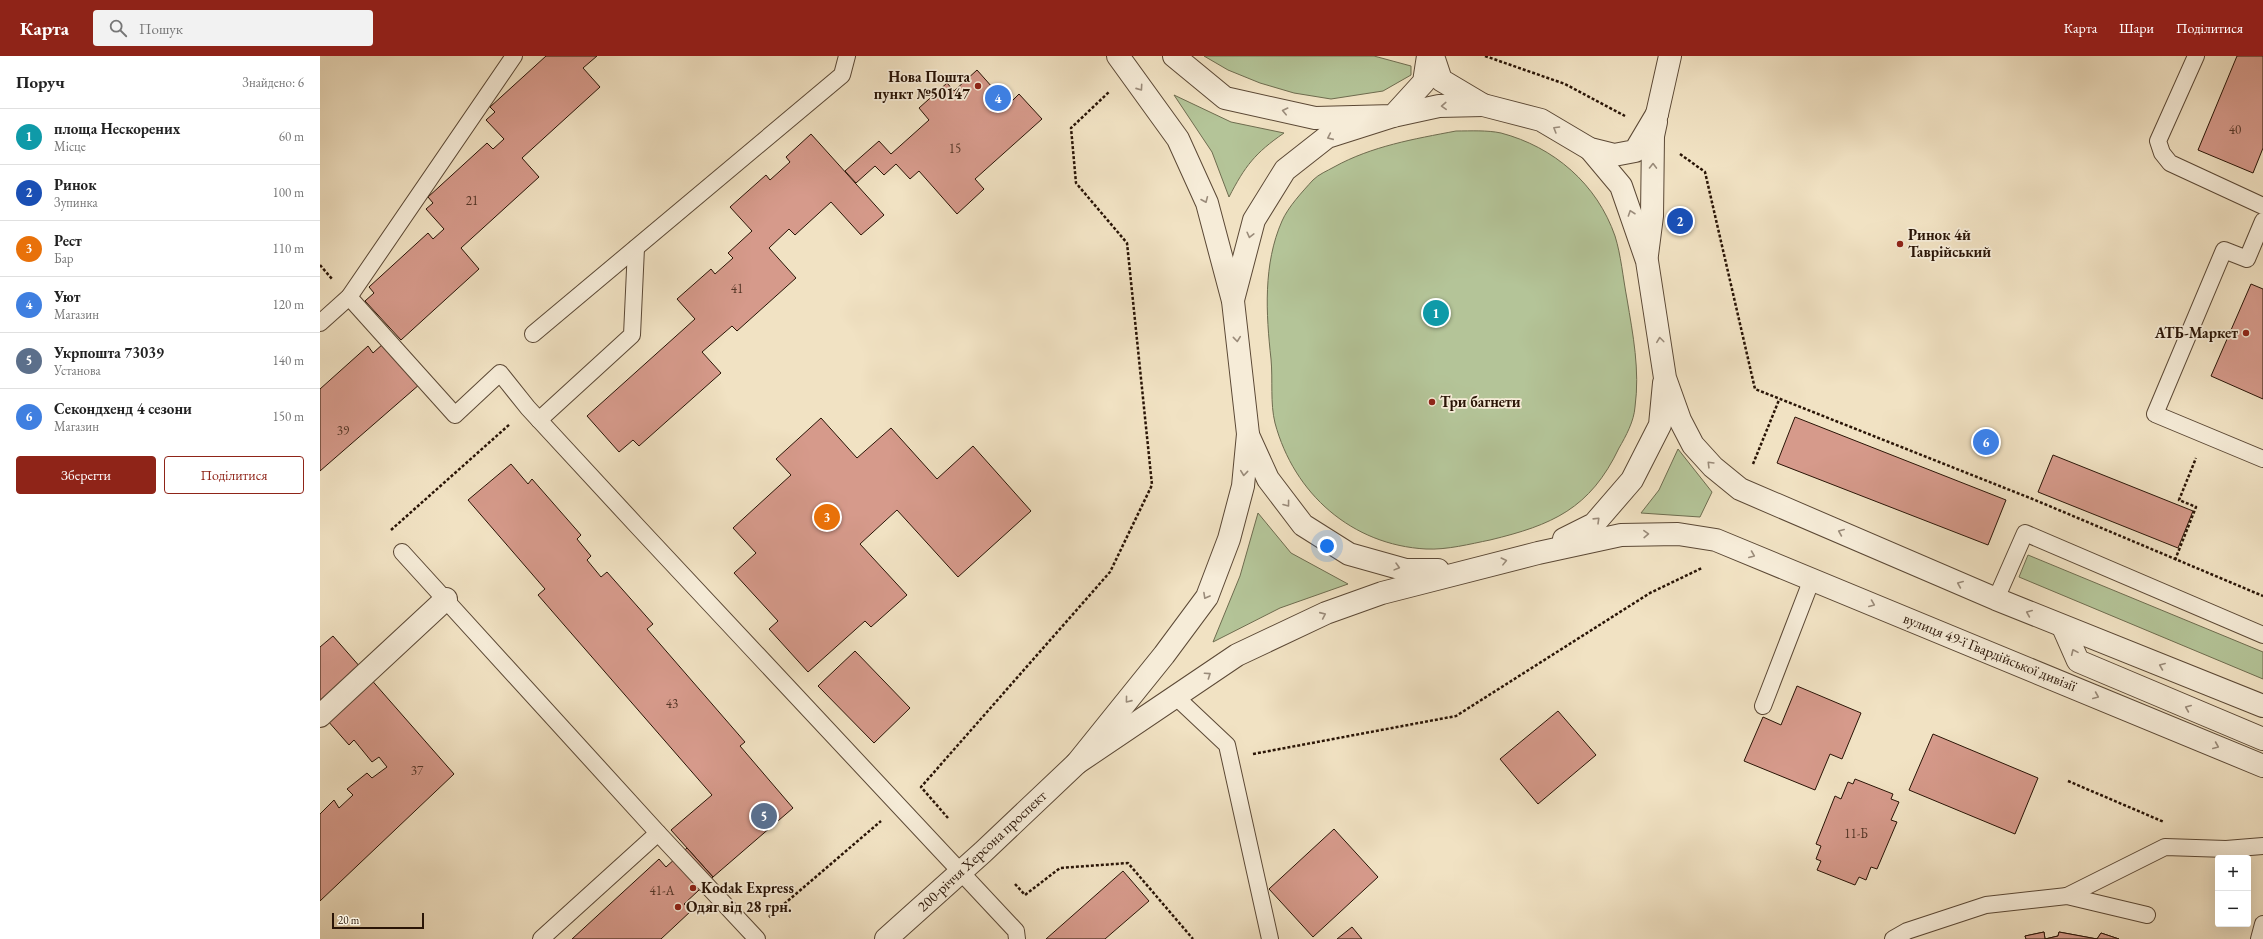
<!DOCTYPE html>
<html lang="uk">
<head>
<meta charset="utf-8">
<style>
  :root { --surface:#fff; --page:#f2f2f2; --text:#222; --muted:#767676; --line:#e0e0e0; --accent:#8f2418 }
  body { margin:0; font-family:"EB Garamond",serif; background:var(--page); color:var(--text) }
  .controls { position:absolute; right:12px; bottom:12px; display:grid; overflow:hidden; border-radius:4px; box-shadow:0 4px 16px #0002 }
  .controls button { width:36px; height:36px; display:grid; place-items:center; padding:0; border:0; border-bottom:1px solid var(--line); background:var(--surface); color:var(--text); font:20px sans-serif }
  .scale { position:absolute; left:12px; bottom:10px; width:92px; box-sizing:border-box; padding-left:4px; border:2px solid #291406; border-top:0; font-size:11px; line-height:14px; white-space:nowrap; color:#291406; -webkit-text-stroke:3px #f6ecd8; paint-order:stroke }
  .you { position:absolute; left:1007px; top:490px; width:14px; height:14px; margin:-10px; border:3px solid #fff; border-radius:50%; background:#1a73e8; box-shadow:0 0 0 6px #1a73e833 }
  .badge { display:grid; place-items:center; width:26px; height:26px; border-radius:50%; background:var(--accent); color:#fff; font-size:13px; font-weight:700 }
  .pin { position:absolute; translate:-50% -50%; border:2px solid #fff; box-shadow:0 1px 4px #0006 }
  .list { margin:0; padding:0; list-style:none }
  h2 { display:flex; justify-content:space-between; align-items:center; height:52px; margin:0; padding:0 16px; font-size:17px }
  h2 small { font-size:13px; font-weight:400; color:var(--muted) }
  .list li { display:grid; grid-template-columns:26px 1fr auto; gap:12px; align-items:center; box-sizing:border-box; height:56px; padding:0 16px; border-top:1px solid var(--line) }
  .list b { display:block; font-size:15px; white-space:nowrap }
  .list p { margin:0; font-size:13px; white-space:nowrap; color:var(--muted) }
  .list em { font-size:13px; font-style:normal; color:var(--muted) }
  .actions { display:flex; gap:8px; padding:12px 16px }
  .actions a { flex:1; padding:9px 0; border:1px solid var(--accent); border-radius:4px; text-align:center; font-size:14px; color:var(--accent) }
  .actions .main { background:var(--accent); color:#fff }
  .icon { flex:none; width:22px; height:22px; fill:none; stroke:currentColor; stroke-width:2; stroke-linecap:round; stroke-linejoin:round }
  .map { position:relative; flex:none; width:1943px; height:883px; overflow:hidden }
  header { display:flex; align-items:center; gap:24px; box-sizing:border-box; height:56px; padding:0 20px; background:var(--accent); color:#fff }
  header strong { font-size:19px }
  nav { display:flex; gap:22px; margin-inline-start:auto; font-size:14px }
  .search { width:280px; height:36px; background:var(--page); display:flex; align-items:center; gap:10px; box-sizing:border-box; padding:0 14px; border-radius:4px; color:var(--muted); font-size:15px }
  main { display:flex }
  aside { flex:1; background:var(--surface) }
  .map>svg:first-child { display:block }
</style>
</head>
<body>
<header>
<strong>Карта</strong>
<div class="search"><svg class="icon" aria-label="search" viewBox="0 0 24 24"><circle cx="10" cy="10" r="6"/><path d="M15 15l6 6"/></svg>Пошук</div>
<nav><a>Карта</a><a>Шари</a><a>Поділитися</a></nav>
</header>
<main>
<aside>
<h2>Поруч<small>Знайдено: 6</small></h2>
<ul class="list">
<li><span class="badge" style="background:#0f9aa8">1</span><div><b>площа Нескорених</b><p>Місце</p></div><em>60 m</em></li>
<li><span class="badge" style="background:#1a4fb4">2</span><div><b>Ринок</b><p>Зупинка</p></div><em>100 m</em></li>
<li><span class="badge" style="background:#e8710a">3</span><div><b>Рест</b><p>Бар</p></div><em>110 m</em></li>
<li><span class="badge" style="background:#3f7fe0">4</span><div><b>Уют</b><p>Магазин</p></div><em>120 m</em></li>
<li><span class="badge" style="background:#5c6f8a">5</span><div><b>Укрпошта 73039</b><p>Установа</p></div><em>140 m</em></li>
<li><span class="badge" style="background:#3f7fe0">6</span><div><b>Секондхенд 4 сезони</b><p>Магазин</p></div><em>150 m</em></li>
</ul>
<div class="actions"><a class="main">Зберегти</a><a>Поділитися</a></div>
</aside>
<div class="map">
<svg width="1943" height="883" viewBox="0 0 1943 883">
  <rect width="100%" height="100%" fill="#f1e2c3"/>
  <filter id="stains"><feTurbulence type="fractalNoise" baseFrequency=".005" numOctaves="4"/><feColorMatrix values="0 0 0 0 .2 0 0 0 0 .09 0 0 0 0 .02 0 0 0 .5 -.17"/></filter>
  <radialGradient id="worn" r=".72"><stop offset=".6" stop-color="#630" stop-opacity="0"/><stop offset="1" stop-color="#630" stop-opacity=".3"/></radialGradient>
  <g fill="#b4c498" stroke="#6e6c4f">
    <path d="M 884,0 L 1054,0 L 1091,10 L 1091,19 L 1063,35 L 1011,43 L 974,37 L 940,27 L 908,14 Z"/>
    <path d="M 854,39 L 911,66 L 964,77 C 935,97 925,110 909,141 L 892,96 Z"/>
    <path d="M 1136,75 C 1151,75 1167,74 1181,77 C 1234,91 1277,128 1295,180 C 1301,199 1303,222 1307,243 C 1313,279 1320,314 1315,351 C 1314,365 1306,380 1299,392 C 1270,453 1232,469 1170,484 C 1150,488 1127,494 1106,493 C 1032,489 974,438 955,367 C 950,347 953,324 951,303 C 946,258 943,208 962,165 C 968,151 983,135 993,124 C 999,118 1007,115 1014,111 C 1052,90 1094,83 1136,75 Z"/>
    <path d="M 1358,393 L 1392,436 L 1380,461 L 1321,457 L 1339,434 Z"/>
    <path d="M 938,457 L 971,497 L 1028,528 L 960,552 L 893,586 L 920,520 Z"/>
    <path d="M 1708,499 L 1943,596 L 1943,623 L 1699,521 Z"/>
  </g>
  <g fill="#d69a8b" stroke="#291406">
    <path d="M 226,0 L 277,0 L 263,12 L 280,31 L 202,102 L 219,121 L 141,192 L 159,213 L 81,284 L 45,245 L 54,237 L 49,231 L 108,177 L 113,183 L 124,173 L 106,153 L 113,147 L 108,141 L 167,87 L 173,93 L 184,83 L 166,64 L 175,56 L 170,51 Z"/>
    <path d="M 1917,0 L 1943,0 L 1943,92 L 1933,117 L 1878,94 Z"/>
    <path d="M 657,14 L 688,49 L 699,38 L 722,63 L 655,123 L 664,133 L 637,158 L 599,115 L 590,123 L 576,108 L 564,119 L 555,110 L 536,127 L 525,115 L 559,85 L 571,98 L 609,64 L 599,52 L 627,27 L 634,35 Z"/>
    <path d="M 491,78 L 564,159 L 541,179 L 511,146 L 475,179 L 469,173 L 449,192 L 476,222 L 417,275 L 412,270 L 382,296 L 401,317 L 319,390 L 313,384 L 299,396 L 267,360 L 375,263 L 357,243 L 391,213 L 395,218 L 413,202 L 408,197 L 432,175 L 410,151 L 446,119 L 450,124 L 470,106 L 466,101 Z"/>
    <path d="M 1931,228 L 1943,233 L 1943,343 L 1891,320 Z"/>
    <path d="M 64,287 L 100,328 L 0,415 L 0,333 L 48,290 L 53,297 Z"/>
    <path d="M 1475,361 L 1686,444 L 1668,489 L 1457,407 Z"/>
    <path d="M 501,362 L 537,402 L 571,372 L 617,423 L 653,390 L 711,455 L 638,521 L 577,454 L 540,488 L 587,539 L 551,571 L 545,565 L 488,616 L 449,573 L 458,565 L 414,517 L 436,497 L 413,472 L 471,419 L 456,403 Z"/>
    <path d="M 1733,399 L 1873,455 L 1858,492 L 1718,436 Z"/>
    <path d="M 191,408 L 208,428 L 212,423 L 261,479 L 257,483 L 271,500 L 267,504 L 281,521 L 287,516 L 333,568 L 327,573 L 425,686 L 420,690 L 473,752 L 393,821 L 351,774 L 392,739 L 218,539 L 225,533 L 148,444 Z"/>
    <path d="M 13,580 L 134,718 L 0,845 L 0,758 L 14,744 L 19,752 L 33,739 L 27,733 L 47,717 L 52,722 L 67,711 L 59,701 L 52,706 L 34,684 L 29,689 L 0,656 L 0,591 Z"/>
    <path d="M 535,595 L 590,652 L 554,687 L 498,630 Z"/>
    <path d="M 1477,630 L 1541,657 L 1522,703 L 1510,698 L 1495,734 L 1424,705 L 1443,661 L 1461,669 Z"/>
    <path d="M 1238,655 L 1276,699 L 1218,748 L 1180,703 Z"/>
    <path d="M 1613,678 L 1718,722 L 1695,778 L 1589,734 Z"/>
    <path d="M 1535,723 L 1573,738 L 1571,743 L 1579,746 L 1571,764 L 1577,766 L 1557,813 L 1551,811 L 1546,824 L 1539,821 L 1535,829 L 1497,814 L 1501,805 L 1496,803 L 1501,790 L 1496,788 L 1515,740 L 1521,743 L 1528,726 L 1533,728 Z"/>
    <path d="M 1014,773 L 1058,821 L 993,881 L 949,833 Z"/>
    <path d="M 367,792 L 393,821 L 364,848 L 371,855 L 341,883 L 252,883 L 339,803 L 346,811 Z"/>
    <path d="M 803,815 L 829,845 L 785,883 L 726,883 Z"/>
    <path d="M 1032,871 L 1042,883 L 1017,883 Z"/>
    <path d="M 1724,876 L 1725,883 L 1738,880 L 1739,876 L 1777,883 L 1781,877 L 1799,883 L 1706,883 L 1705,880 Z"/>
    <path d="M 1724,876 L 1725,883 L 1738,880 L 1739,876 L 1777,883 L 1781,877 L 1799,883 L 1706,883 L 1705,880 Z"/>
  </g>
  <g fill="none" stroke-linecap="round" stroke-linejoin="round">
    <defs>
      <g id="service">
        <path d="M 1876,0 L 1838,85 L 1842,97 L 1850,107 L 1943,150"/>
        <path d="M 1943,165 L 1927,203 L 1904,194 L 1835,358 L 1943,403"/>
        <path d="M 29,241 L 135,359 L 180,317 L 208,352 L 318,471 L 696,875 L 697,883"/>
        <path d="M 0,267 L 29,241 L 194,0"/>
        <path d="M 213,278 L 522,19 L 527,0"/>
        <path d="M 219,364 L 312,279 L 316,192"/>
        <path d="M 82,496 L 338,777 L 437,883"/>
        <path d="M 1676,543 L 1705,477 L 1943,579"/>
        <path d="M 856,641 L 907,689 L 950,883"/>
        <path d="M 1443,650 L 1492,523"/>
        <path d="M 1747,840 L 1845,791 L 1906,793 L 1943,790"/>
        <path d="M 221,883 L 338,777"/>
        <path d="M 1573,883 L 1587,875 L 1666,849 L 1747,840 L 1827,859"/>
        <path d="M 1939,883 L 1943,868"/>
      </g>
      <g id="minor">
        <path d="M 1337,58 L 1350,0"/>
        <path d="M 0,660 L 126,543"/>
      </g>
      <g id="tertiary">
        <path d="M 854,0 L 905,42 L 995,62 L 1073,60 L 1104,26 L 1108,0"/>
        <path d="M 1113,0 L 1121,24 L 1163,49 L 1221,64 L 1270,93 L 1294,99 L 1315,95 L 1337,58"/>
        <path d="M 1270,93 L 1301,130 L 1327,205 L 1345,322 L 1360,364 L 1373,389 L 1393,411 L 1420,433 L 1676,543 L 1943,650"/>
        <path d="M 1327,199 L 1332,160 L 1333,80 L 1336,66"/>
        <path d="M 913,244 L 934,164 L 965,114 L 1007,81 L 1073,60 L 1119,50 L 1163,49"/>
        <path d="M 928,379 L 948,423 L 983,469 L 1029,498 L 1086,514 L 1118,514"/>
        <path d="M 1244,483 L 1274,468 L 1312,424 L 1340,369 L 1344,327"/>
        <path d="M 1743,571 L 1758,605 L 1943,683"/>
        <path d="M 757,707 L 917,599 L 1006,557 L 1062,537 L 1218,497 L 1301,479 L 1358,478 L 1396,484 L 1943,710"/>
        <path d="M 566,883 L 663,796 L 757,707 L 844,599 L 887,541 L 909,483 L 923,430 L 928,378 L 913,245 L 887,147 L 858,83 L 798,0"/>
      </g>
    </defs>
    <use href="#service" stroke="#5b4835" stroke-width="18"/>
    <use href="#minor" stroke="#5b4835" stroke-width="24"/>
    <use href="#tertiary" stroke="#5b4835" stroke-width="24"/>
    <g stroke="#291406" stroke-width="2.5" stroke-dasharray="3 2" stroke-linecap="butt">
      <path d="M 1165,0 L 1245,28 L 1305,60"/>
      <path d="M 1360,98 L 1385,116 L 1435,333 L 1715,444 L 1943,540"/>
      <path d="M 0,209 L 12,223"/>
      <path d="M 1433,408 L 1459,344"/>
      <path d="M 71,474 L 190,368"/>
      <path d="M 1855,504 L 1876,451 L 1859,444 L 1876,402"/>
      <path d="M 933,698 L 1136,660 L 1330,537 L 1382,512"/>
      <path d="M 1748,725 L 1844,766"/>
      <path d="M 628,762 L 601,731 L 790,516 L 832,429 L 807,187 L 756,127 L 751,72 L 789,36"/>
      <path d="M 695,828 L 705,839 L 740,812 L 808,807 L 873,883"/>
      <path d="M 449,861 L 561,765"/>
    </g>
    <use href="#service" stroke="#f6ecd8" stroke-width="16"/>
    <use href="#minor" stroke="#f6ecd8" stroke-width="22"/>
    <use href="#tertiary" stroke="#f6ecd8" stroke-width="22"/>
  </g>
  <defs><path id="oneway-chevron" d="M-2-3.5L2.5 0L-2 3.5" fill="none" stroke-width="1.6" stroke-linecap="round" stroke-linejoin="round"/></defs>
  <g stroke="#9a8b7a">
    <use href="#oneway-chevron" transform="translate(820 32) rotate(55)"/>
    <use href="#oneway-chevron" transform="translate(1124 50) rotate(177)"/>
    <use href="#oneway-chevron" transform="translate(965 55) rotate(-167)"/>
    <use href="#oneway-chevron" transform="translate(1236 73) rotate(-149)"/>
    <use href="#oneway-chevron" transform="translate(1010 81) rotate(156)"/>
    <use href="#oneway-chevron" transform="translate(1333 110) rotate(-89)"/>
    <use href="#oneway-chevron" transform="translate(885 144) rotate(67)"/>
    <use href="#oneway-chevron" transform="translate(1311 157) rotate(-109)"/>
    <use href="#oneway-chevron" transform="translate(930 179) rotate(104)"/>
    <use href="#oneway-chevron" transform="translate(917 283) rotate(84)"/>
    <use href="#oneway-chevron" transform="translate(1340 284) rotate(-97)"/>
    <use href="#oneway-chevron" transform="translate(1390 408) rotate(-135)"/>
    <use href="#oneway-chevron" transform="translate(924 417) rotate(96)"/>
    <use href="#oneway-chevron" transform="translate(967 448) rotate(53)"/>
    <use href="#oneway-chevron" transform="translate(1277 464) rotate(-44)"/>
    <use href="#oneway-chevron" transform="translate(1521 476) rotate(-157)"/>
    <use href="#oneway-chevron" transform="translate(1326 478) rotate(-2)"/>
    <use href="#oneway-chevron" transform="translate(1432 499) rotate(22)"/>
    <use href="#oneway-chevron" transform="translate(1184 505) rotate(-14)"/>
    <use href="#oneway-chevron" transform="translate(1077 511) rotate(15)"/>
    <use href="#oneway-chevron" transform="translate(1640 528) rotate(-157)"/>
    <use href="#oneway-chevron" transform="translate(886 540) rotate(119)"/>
    <use href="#oneway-chevron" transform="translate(1552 548) rotate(22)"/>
    <use href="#oneway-chevron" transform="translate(1709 557) rotate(-157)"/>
    <use href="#oneway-chevron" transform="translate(1003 559) rotate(-24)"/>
    <use href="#oneway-chevron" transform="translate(1754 596) rotate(-114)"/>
    <use href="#oneway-chevron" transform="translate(1842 610) rotate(-158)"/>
    <use href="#oneway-chevron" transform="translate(888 619) rotate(-34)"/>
    <use href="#oneway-chevron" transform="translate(1776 640) rotate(23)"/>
    <use href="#oneway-chevron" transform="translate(808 644) rotate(129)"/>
    <use href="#oneway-chevron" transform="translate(1868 652) rotate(-157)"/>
    <use href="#oneway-chevron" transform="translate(1896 690) rotate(23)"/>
  </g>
  <g fill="#8f2418" stroke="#f6ecd8" stroke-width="1.5">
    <circle cx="658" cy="30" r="4"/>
    <circle cx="1580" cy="188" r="4"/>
    <circle cx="1926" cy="277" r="4"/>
    <circle cx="1112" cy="346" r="4"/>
    <circle cx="373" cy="832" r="4"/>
    <circle cx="358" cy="851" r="4"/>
  </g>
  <g text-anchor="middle" stroke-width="3.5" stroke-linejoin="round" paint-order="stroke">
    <g font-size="13" fill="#543627">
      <text x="1915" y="78">40</text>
      <text x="635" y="97">15</text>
      <text x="152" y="149">21</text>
      <text x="417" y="237">41</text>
      <text x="23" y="379">39</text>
      <text x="352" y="652">43</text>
      <text x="97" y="719">37</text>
      <text x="1536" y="782">11-Б</text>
      <text x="342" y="839">41-А</text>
    </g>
    <g font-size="15" font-weight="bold" fill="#291406" stroke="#f6ecd8" text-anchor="start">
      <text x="650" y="26" text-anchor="end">Нова Пошта<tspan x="650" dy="17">пункт №50147</tspan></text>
      <text x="1588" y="184">Ринок 4й<tspan x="1588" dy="17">Таврійський</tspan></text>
      <text x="1918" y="282" text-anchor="end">АТБ-Маркет</text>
      <text x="1120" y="351">Три багнети</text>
      <text x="381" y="837">Kodak Express</text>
      <text x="366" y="856">Одяг від 28 грн.</text>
    </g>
    <g font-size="15" fill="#291406" stroke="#f6ecd8">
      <text transform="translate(1670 596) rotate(22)" y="5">вулиця 49-ї Гвардійської дивізії</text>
      <text transform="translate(662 795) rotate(-43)" y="5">200-річчя Херсона проспект</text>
    </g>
  </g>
  <rect width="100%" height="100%" filter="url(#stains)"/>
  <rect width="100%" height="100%" fill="url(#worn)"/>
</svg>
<div class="controls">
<button>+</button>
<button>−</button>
</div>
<div class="scale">20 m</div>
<div class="you"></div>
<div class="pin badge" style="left:1116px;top:257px;background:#0f9aa8">1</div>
<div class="pin badge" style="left:1360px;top:165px;background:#1a4fb4">2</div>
<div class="pin badge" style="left:507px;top:461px;background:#e8710a">3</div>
<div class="pin badge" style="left:678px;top:42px;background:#3f7fe0">4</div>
<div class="pin badge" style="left:444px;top:760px;background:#5c6f8a">5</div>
<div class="pin badge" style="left:1666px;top:386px;background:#3f7fe0">6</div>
</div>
</main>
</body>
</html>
